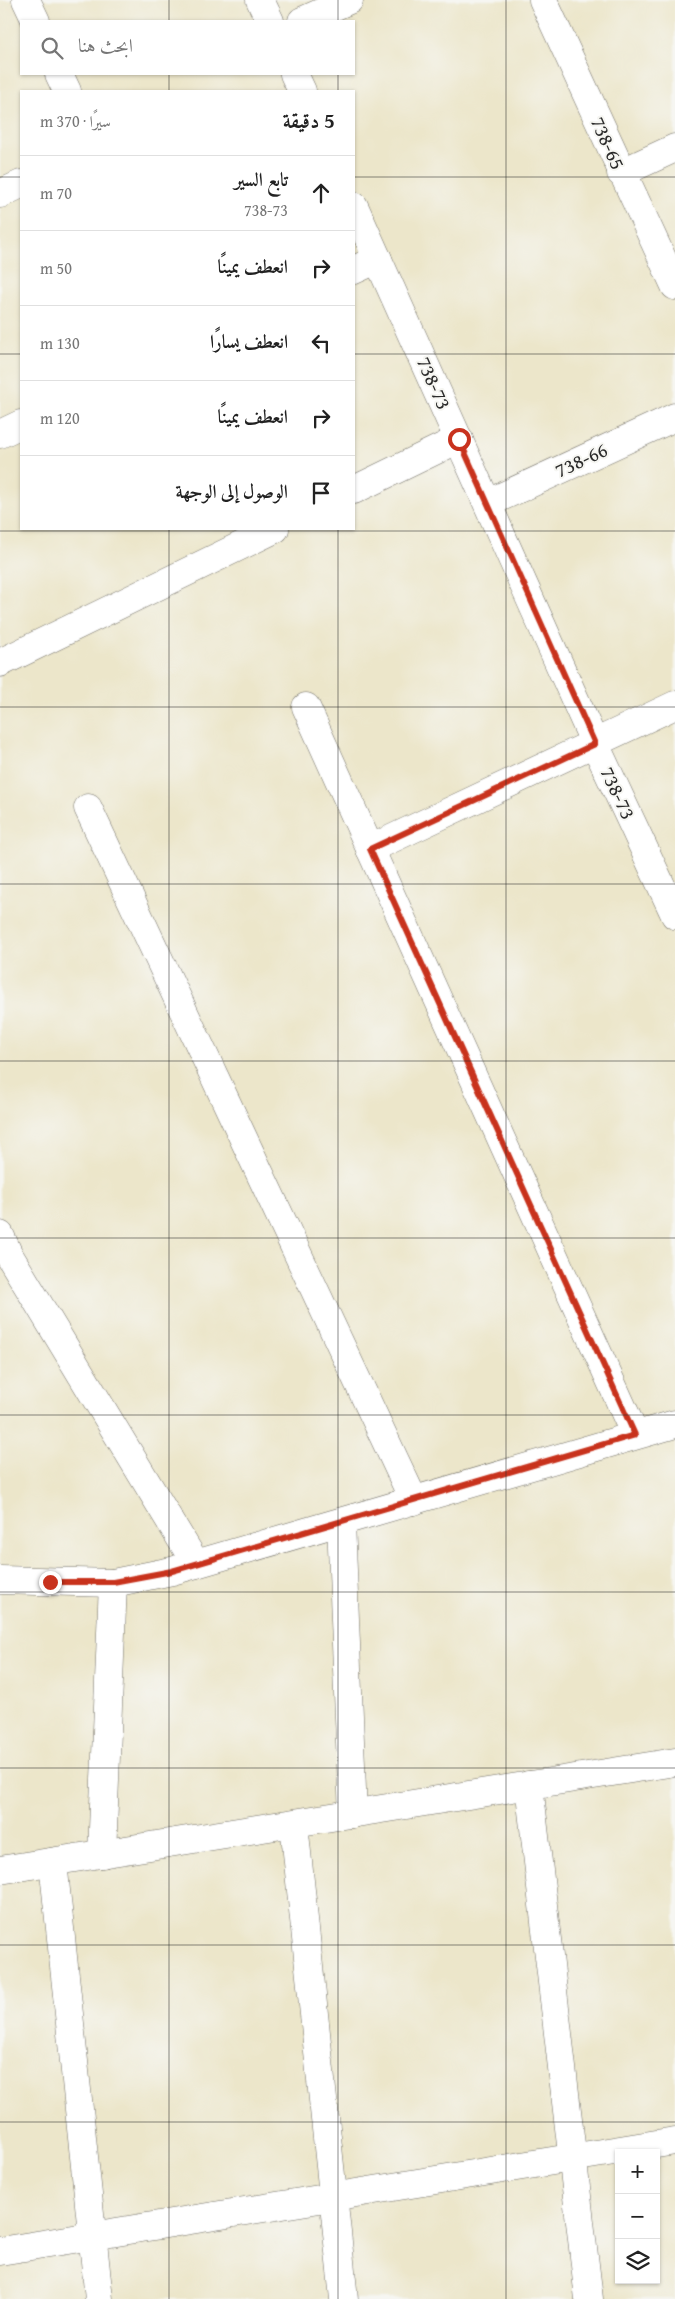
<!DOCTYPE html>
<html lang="ar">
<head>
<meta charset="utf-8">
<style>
  :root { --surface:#fff; --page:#f6f6f6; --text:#222; --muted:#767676; --line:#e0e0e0 }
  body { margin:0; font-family:"Gentium Book Plus",Amiri,serif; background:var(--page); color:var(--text); direction:rtl }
  .controls { position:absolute; right:15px; bottom:15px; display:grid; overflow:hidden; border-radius:0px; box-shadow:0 1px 4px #0004 }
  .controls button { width:45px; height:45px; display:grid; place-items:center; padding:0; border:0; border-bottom:1px solid var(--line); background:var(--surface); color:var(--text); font:25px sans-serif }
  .stop { position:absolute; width:15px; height:15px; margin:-11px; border:4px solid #c8321e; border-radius:50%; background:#fff }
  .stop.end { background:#c8321e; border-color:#fff; box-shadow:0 1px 5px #0008 }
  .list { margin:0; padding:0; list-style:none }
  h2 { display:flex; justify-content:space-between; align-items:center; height:65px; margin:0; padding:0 20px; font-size:21px }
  h2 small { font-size:16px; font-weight:400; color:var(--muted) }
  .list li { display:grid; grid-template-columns:32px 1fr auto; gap:15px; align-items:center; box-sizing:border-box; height:75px; padding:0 20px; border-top:1px solid var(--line) }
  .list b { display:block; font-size:19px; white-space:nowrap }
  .list p { margin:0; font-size:16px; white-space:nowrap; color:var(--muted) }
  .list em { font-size:16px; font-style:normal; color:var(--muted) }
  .icon { flex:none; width:28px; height:28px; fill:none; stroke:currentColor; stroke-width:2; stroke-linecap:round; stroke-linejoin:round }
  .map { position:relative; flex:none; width:675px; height:2299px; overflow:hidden; direction:ltr }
  .search { position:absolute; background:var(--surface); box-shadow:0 1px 4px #0004; left:20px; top:20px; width:335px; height:55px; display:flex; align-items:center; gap:12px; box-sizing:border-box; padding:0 18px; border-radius:0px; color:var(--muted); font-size:19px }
  .panel { position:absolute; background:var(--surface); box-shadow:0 1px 4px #0004; left:20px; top:90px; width:335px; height:440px; border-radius:0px; direction:rtl }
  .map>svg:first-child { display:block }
</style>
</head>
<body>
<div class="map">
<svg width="675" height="2299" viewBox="0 0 675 2299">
  <rect width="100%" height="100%" fill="#f6f6f2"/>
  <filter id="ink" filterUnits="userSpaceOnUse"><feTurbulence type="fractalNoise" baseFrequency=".02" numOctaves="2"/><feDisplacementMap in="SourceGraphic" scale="10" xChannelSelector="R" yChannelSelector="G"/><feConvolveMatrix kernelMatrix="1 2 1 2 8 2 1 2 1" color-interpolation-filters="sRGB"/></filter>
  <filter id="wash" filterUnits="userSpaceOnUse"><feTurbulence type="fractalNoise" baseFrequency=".0096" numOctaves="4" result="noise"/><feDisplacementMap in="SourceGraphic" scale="20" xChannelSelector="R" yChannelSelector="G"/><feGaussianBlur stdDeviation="1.12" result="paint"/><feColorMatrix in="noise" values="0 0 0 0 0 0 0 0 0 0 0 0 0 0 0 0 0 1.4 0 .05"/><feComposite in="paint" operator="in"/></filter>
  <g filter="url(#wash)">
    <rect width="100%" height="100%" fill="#ece6ca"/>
  </g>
  <g filter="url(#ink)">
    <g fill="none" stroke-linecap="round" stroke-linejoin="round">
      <defs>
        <g id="street">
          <path d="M 26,0 L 36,21"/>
          <path d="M 260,0 L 270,21"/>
          <path d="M 543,0 L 675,286"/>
          <path d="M 302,21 L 349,0"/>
          <path d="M 59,74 L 67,91"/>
          <path d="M 294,74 L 302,91"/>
          <path d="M 621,173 L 675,148"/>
          <path d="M 0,194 L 21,184"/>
          <path d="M 354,206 L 595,744 L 675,915"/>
          <path d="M 354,270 L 378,259"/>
          <path d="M 0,434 L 21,424"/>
          <path d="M 354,490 L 459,439"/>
          <path d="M 488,503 L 675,417"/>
          <path d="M 0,663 L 275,529"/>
          <path d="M 306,707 L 635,1435"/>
          <path d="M 88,808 L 414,1501"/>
          <path d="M 370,849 L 675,705"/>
          <path d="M 0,1235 L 9,1255 L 196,1564"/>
          <path d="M 341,1522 L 353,1814"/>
          <path d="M 0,1580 L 113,1583 L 172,1571 L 675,1424"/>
          <path d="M 529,1785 L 589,2299"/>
          <path d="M 294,1824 L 344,2299"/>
          <path d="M 102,1854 L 113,1583"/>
          <path d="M 53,1862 L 99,2299"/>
          <path d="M 0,1870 L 675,1762"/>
          <path d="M 0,2251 L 675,2141"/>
        </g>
      </defs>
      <use href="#street" stroke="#6f6c63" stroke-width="29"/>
      <use href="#street" stroke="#fff" stroke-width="28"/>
    </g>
  </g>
  <g fill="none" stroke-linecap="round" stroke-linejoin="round" filter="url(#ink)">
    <path stroke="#c8321e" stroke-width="6" d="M 50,1582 L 113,1582 L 172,1571 L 635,1435 L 370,849 L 595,744 L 459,439"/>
  </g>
  <path fill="none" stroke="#2b2b2b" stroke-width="1" stroke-opacity="0.55" d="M 169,0 L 169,21M 338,0 L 338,21M 506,0 L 506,2299M 169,74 L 169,91M 338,74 L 338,91M 0,177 L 21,177M 354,177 L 675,177M 0,354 L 21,354M 354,354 L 675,354M 169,529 L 169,2299M 338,529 L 338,2299M 0,531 L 675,531M 0,707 L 675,707M 0,884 L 675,884M 0,1061 L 675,1061M 0,1238 L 675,1238M 0,1415 L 675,1415M 0,1592 L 675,1592M 0,1768 L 675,1768M 0,1945 L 675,1945M 0,2122 L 675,2122"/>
  <g text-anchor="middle" stroke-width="4" stroke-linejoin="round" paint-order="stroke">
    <g font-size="20" fill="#2b2b2b" stroke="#f6f6f2">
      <text transform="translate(608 143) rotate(66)" y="7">738-65</text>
      <text transform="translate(434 383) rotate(66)" y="7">738-73</text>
      <text transform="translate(581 460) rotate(-25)" y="7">738-66</text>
      <text transform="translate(618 793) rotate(65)" y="7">738-73</text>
    </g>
  </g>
</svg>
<div class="controls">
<button>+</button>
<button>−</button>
<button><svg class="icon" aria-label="layers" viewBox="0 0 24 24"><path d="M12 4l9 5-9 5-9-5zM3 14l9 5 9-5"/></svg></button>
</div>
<div class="stop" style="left:459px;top:439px"></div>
<div class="stop end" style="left:50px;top:1582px"></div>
<div class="search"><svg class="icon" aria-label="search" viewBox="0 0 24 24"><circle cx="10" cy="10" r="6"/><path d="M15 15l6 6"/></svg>ابحث هنا</div>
<section class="panel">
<h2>5 دقيقة<small>سيرًا · 370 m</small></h2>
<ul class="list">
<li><svg class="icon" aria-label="ahead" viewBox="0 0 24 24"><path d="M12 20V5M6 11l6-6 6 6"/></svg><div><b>تابع السير</b><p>738-73</p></div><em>70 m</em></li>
<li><svg class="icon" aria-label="right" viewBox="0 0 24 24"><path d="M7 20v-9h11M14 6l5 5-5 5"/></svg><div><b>انعطف يمينًا</b></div><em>50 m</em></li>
<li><svg class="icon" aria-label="left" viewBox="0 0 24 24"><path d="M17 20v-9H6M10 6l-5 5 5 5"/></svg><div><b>انعطف يسارًا</b></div><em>130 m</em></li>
<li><svg class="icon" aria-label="right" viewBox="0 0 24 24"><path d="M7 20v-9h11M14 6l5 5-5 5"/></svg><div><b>انعطف يمينًا</b></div><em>120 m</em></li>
<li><svg class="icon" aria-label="arrive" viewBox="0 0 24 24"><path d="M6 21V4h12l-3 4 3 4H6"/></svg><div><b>الوصول إلى الوجهة</b></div></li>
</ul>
</section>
</div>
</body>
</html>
